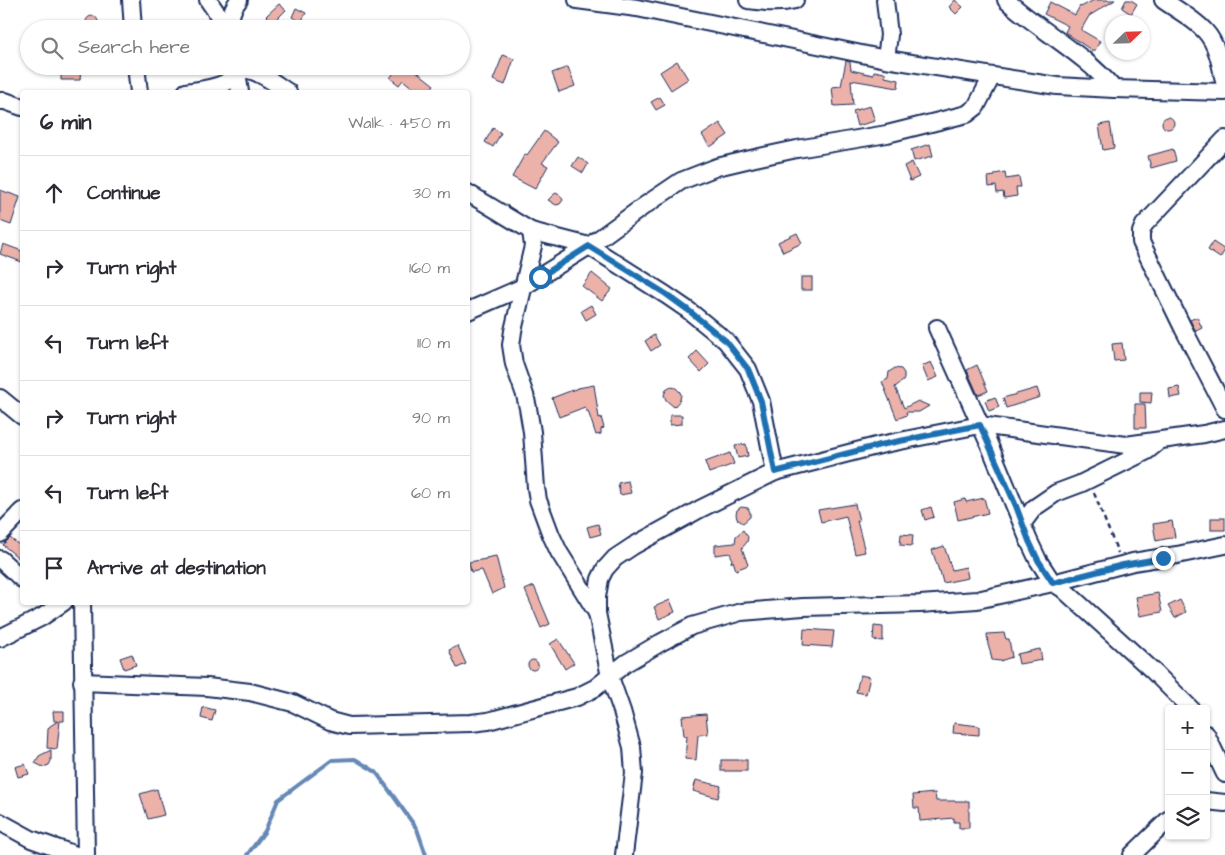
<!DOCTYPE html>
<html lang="en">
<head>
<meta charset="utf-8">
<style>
  :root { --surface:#fff; --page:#f7f7f7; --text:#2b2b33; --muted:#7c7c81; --line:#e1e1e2 }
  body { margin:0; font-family:"Architects Daughter",sans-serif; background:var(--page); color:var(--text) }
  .controls { position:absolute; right:15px; bottom:15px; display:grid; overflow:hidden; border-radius:5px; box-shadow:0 1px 4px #0004 }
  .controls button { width:45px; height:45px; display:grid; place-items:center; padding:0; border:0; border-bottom:1px solid var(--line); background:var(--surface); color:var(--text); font:25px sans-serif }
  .compass { position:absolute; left:1105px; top:15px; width:45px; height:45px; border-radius:50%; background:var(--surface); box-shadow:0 1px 4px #0004; rotate:67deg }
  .stop { position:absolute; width:15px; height:15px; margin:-11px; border:4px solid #1f6fb2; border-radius:50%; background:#fff }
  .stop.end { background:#1f6fb2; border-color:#fff; box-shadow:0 1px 5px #0008 }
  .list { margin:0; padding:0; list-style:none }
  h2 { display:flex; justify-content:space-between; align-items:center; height:65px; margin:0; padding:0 20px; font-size:21px }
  h2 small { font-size:16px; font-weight:400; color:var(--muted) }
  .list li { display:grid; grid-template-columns:32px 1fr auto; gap:15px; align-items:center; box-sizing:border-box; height:75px; padding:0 20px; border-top:1px solid var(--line) }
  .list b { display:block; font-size:19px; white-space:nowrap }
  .list em { font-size:16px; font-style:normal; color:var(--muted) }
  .icon { flex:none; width:28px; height:28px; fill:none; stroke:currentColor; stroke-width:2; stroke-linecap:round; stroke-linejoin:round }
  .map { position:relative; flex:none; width:1225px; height:855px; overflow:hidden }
  .search { position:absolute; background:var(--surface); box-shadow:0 1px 4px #0004; left:20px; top:20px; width:450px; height:55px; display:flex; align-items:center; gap:12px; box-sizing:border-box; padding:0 18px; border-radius:28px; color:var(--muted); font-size:19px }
  .panel { position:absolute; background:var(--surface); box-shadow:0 1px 4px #0004; left:20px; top:90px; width:450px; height:515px; border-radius:5px }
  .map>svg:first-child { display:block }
</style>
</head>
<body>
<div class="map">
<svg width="1225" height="855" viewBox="0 0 1225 855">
  <rect width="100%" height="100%" fill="#fff"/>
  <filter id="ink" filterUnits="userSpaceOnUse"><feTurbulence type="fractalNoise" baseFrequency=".02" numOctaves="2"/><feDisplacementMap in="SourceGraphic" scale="10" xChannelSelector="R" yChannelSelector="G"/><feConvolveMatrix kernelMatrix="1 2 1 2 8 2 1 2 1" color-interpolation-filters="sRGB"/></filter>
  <g filter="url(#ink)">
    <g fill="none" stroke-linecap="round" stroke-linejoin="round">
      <path stroke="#6588b6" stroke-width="4" d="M 247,855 L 265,831 L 278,800 L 332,760 L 355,759 L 376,772 L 417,829 L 426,855"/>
    </g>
    <g fill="#ecb2aa" stroke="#1b2f5e">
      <path d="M 955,0 L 963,7 L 956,14 L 949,7 Z"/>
      <path d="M 1094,0 L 1115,0 L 1089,16 L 1081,30 L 1100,41 L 1094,52 L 1065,32 L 1068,26 L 1044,14 L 1050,2 L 1075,15 L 1080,6 L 1081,7 Z"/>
      <path d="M 1126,0 L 1131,0 L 1137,4 L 1131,14 L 1122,8 Z"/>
      <path d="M 279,4 L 286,10 L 273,23 L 266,16 Z"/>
      <path d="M 296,8 L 306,13 L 301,22 L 292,17 Z"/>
      <circle cx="92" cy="22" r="6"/>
      <path d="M 503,55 L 514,59 L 505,85 L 493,80 Z"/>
      <path d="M 677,61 L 688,79 L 671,90 L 660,72 Z"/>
      <path d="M 846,61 L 850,62 L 851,70 L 873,75 L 874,71 L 885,73 L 885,77 L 899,80 L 898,88 L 851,80 L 853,105 L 834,106 L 832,87 L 841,86 Z"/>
      <path d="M 61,66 L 81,66 L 80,80 L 61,80 Z"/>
      <path d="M 399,66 L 410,66 L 434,85 L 428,92 L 418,92 L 403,80 L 399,85 L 390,78 Z"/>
      <path d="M 568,67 L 575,86 L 559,92 L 552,73 Z"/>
      <path d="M 660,97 L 665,105 L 656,110 L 651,102 Z"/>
      <path d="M 870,106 L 875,121 L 857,126 L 853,111 Z"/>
      <circle cx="1168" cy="123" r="6"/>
      <path d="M 720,123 L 728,135 L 710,147 L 702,135 Z"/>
      <path d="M 1110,123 L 1114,148 L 1103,150 L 1099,125 Z"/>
      <path d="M 493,128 L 501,133 L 493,147 L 485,142 Z"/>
      <path d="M 544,131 L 558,142 L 542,163 L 548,166 L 535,189 L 512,177 L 525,154 L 527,155 Z"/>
      <path d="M 930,144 L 933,156 L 914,161 L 911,150 Z"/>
      <path d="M 1173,149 L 1176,161 L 1151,168 L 1148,156 Z"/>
      <path d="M 578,157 L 588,164 L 583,173 L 572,166 Z"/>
      <path d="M 912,162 L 919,177 L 910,181 L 904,166 Z"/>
      <path d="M 1005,172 L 1006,179 L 1019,177 L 1021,187 L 1016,187 L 1017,196 L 1004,198 L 1003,192 L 997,193 L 996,186 L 989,187 L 988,177 L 995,176 L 995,174 Z"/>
      <path d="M 0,190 L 20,197 L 11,225 L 0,221 Z"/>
      <path d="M 556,193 L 561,196 L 563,200 L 560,204 L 556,205 L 548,200 L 553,195 Z"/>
      <path d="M 797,233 L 802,243 L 783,252 L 778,242 Z"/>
      <path d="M 1213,242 L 1225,250 L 1220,258 L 1208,250 Z"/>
      <path d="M 3,244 L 22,251 L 22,262 L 0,254 Z"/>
      <path d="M 592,273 L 612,289 L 602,301 L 582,286 Z"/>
      <rect x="801" y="277" width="11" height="13"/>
      <path d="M 591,305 L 596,314 L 586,320 L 581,311 Z"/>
      <path d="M 1197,317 L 1202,328 L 1196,331 L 1190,320 Z"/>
      <path d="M 654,335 L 660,345 L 651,351 L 645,341 Z"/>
      <path d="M 1122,343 L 1124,360 L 1114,361 L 1112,344 Z"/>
      <path d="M 697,351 L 709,364 L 701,372 L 689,359 Z"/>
      <path d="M 931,362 L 938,377 L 928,381 L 922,366 Z"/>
      <path d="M 977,365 L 988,391 L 978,395 L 967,370 Z"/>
      <path d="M 895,368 L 901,369 L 904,373 L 904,379 L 903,381 L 895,387 L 904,408 L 918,401 L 929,406 L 919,412 L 906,412 L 907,415 L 897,419 L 882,382 L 888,379 L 889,372 Z"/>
      <path d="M 594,385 L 599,418 L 601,417 L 604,428 L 601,429 L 601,434 L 596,435 L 588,411 L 586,411 L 585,407 L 559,417 L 552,398 L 578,388 Z"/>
      <path d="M 671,387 L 676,388 L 680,392 L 681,395 L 680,400 L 674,407 L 666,400 L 664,395 L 666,390 Z"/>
      <path d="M 1179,387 L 1181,396 L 1170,398 L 1169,389 Z"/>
      <path d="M 1037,388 L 1040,397 L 1006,408 L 1003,398 Z"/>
      <path d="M 1140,392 L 1152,392 L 1151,403 L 1140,402 Z"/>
      <path d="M 995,397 L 999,407 L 989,411 L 985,401 Z"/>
      <path d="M 1135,404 L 1145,404 L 1146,428 L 1135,428 Z"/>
      <path d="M 670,415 L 682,415 L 682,424 L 670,425 Z"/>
      <path d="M 746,444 L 748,456 L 738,458 L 735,446 Z"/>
      <path d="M 730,453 L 734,464 L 709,473 L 705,462 Z"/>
      <path d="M 628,481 L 631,493 L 620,495 L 618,483 Z"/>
      <path d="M 984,498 L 988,513 L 958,520 L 954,502 L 965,499 L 966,502 Z"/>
      <path d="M 855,504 L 859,521 L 857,521 L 865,552 L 855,554 L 846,516 L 821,522 L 818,510 Z"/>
      <path d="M 741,507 L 748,508 L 750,512 L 750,517 L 743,523 L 737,519 L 736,514 L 737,510 Z"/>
      <path d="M 931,507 L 934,517 L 925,520 L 922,510 Z"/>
      <rect x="1211" y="518" width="14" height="12"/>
      <path d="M 1172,521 L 1175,537 L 1156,541 L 1153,524 Z"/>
      <path d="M 598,524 L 601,534 L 590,537 L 587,527 Z"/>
      <path d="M 743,530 L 748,537 L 747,542 L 742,548 L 748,565 L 736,570 L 733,561 L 731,563 L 732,558 L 730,553 L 715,555 L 715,545 L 735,543 L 736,536 Z"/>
      <path d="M 901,534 L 913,535 L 912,546 L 900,545 Z"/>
      <path d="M 10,538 L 22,547 L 22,561 L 3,545 Z"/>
      <path d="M 944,546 L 952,570 L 966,567 L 968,578 L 943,583 L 940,571 L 939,571 L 932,550 Z"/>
      <path d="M 496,556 L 504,588 L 492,594 L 482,570 L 471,572 L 469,562 L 486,559 L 486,558 Z"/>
      <path d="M 534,586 L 550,624 L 541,628 L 525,590 Z"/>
      <path d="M 1158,593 L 1162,612 L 1140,616 L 1136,597 Z"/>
      <path d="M 670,600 L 675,612 L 659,619 L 654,607 Z"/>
      <path d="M 1180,600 L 1186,612 L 1175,618 L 1168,606 Z"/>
      <path d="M 874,626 L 883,627 L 883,641 L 873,640 Z"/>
      <path d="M 804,629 L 834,631 L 832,647 L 803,645 Z"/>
      <path d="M 1004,633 L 1006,639 L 1009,639 L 1012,657 L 1000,661 L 992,660 L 990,650 L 988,645 L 987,634 Z"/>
      <path d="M 558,639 L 574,663 L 565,669 L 550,644 Z"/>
      <path d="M 458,646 L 466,664 L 457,668 L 449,650 Z"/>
      <path d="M 1040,649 L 1042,660 L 1019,664 L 1017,654 Z"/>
      <path d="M 132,654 L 136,665 L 124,669 L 120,658 Z"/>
      <circle cx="533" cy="665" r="5"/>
      <path d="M 860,675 L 870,677 L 866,694 L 856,692 Z"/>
      <path d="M 203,707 L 215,710 L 212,721 L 201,718 Z"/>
      <path d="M 53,711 L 64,711 L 64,721 L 60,721 L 57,749 L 47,748 L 48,729 L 50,726 L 58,721 L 54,721 Z"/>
      <path d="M 706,714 L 708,734 L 698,735 L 696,760 L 685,759 L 687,736 L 684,736 L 682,716 Z"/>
      <path d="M 954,723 L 979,726 L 979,735 L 953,733 Z"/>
      <path d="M 51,750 L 51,761 L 49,765 L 43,767 L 35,763 L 39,756 Z"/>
      <rect x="721" y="760" width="26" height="11"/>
      <path d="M 25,764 L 29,774 L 18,777 L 15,767 Z"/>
      <path d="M 696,780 L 721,786 L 718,798 L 693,791 Z"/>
      <path d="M 157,789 L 164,815 L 148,819 L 140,794 Z"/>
      <path d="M 935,793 L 936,801 L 969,801 L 969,828 L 959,828 L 959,822 L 954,822 L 954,818 L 920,821 L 919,808 L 914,808 L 913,795 Z"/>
    </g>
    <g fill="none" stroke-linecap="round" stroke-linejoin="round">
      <defs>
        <g id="minor">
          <path d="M 131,0 L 133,29"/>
          <path d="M 208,0 L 228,29"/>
          <path d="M 577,0 L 637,8 L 886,59 L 1057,86 L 1114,89 L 1225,92"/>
          <path d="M 748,0 C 765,2 779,4 795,0"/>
          <path d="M 885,0 L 889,35 L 886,59"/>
          <path d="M 1006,0 C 1040,31 1084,53 1114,89"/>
          <path d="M 1163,0 C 1177,10 1193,18 1205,31 C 1218,45 1221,67 1225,86"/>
          <path d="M 229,29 C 231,17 231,9 239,0"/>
          <path d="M 136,66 L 139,92"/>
          <path d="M 236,66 L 240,92"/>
          <path d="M 186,92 C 199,90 213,89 225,83 C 232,79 237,68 247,70 C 260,71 277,85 288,92"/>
          <path d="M 0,101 L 5,101 L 22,107"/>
          <path d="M 1225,139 L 1144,225 L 1141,232 L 1141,242 L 1184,330 L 1225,409"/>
          <path d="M 468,193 L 531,231 L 589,246 L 666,295 L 688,310 L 726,341 L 748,369 L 761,401 L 775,472"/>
          <path d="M 531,231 L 533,246 L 513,331 L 511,345 L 514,364 L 525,395 L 528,408 L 532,432 L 536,488 L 538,500 L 551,535 L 559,552 L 597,613"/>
          <path d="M 468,311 L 523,287 L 589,246 L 644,206 L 681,181 L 717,167 L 755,158 L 797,149 L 887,134 L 967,114 L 976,107 L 992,76"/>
          <path d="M 937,328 L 989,444 L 1022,524"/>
          <path d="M 0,398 L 22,416"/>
          <path d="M 1157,443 L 1147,451 L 1080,484 L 1056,493 L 1034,508 L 1022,524 L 1029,541 L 1038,560 L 1053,583 L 1063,589 L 1152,670 L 1191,709"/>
          <path d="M 0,534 L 22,511"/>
          <path d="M 0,559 L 22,579"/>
          <path d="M 82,602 L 86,855"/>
          <path d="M 0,638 L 42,617 L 64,602"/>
          <path d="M 82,682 L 207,687 L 250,692 L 293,703 L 330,721 L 349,726 L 471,723 L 488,721 L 577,697 L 595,688 L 626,663 L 660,643 L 692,626 L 741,612 L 803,607 L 920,604 L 977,600 L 1053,583 L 1133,562 L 1177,555 L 1225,545"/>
          <path d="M 1206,734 L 1225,774"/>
          <path d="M 1206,801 L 1225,803"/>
          <path d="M 0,822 L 31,839 L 76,855"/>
          <path d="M 624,855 L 634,773 L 632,747 L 622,711 L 610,677 L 597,613 L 597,597 L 600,579 L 605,569 L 615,558 L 633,546 L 700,509 L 775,472 L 880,445 L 980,425 L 1126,445 L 1204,434 L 1225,429"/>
          <path d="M 1132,855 L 1169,819"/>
        </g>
      </defs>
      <use href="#minor" stroke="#1b2f5e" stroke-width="20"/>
      <path stroke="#1b2f5e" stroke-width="2.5" stroke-dasharray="5 4" stroke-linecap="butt" d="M 1094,493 L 1118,553"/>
      <use href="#minor" stroke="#fff" stroke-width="16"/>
    </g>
  </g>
  <g fill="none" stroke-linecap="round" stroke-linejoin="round" filter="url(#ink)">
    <path stroke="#1f6fb2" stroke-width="6" d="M 540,277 L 589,246 L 666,294 L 688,310 L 726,341 L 748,369 L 761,401 L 775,472 L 880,445 L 980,425 L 1016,506 L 1029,541 L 1038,560 L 1053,583 L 1123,565 L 1163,558"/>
  </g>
</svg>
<div class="controls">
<button>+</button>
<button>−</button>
<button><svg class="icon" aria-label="layers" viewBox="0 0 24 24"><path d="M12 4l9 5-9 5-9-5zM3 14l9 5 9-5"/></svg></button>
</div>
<svg class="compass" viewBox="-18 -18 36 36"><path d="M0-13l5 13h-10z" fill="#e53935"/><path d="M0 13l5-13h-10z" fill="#7c7c81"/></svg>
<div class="stop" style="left:540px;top:277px"></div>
<div class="stop end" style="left:1163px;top:558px"></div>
<div class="search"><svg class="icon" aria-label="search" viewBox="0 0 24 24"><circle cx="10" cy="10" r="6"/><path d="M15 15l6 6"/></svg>Search here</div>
<section class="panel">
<h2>6 min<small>Walk · 450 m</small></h2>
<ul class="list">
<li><svg class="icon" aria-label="ahead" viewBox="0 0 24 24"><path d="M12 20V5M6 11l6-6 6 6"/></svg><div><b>Continue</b></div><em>30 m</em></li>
<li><svg class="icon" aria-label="right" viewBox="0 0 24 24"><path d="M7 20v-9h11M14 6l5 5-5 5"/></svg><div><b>Turn right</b></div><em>160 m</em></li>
<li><svg class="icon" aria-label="left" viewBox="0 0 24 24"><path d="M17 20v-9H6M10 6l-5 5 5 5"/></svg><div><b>Turn left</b></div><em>110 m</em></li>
<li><svg class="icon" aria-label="right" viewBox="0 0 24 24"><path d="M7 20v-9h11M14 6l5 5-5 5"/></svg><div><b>Turn right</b></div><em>90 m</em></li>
<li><svg class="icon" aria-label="left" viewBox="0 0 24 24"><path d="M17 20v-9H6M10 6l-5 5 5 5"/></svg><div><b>Turn left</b></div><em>60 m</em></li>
<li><svg class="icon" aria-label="arrive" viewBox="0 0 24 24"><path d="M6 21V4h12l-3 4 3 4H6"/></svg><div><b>Arrive at destination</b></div></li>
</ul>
</section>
</div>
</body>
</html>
